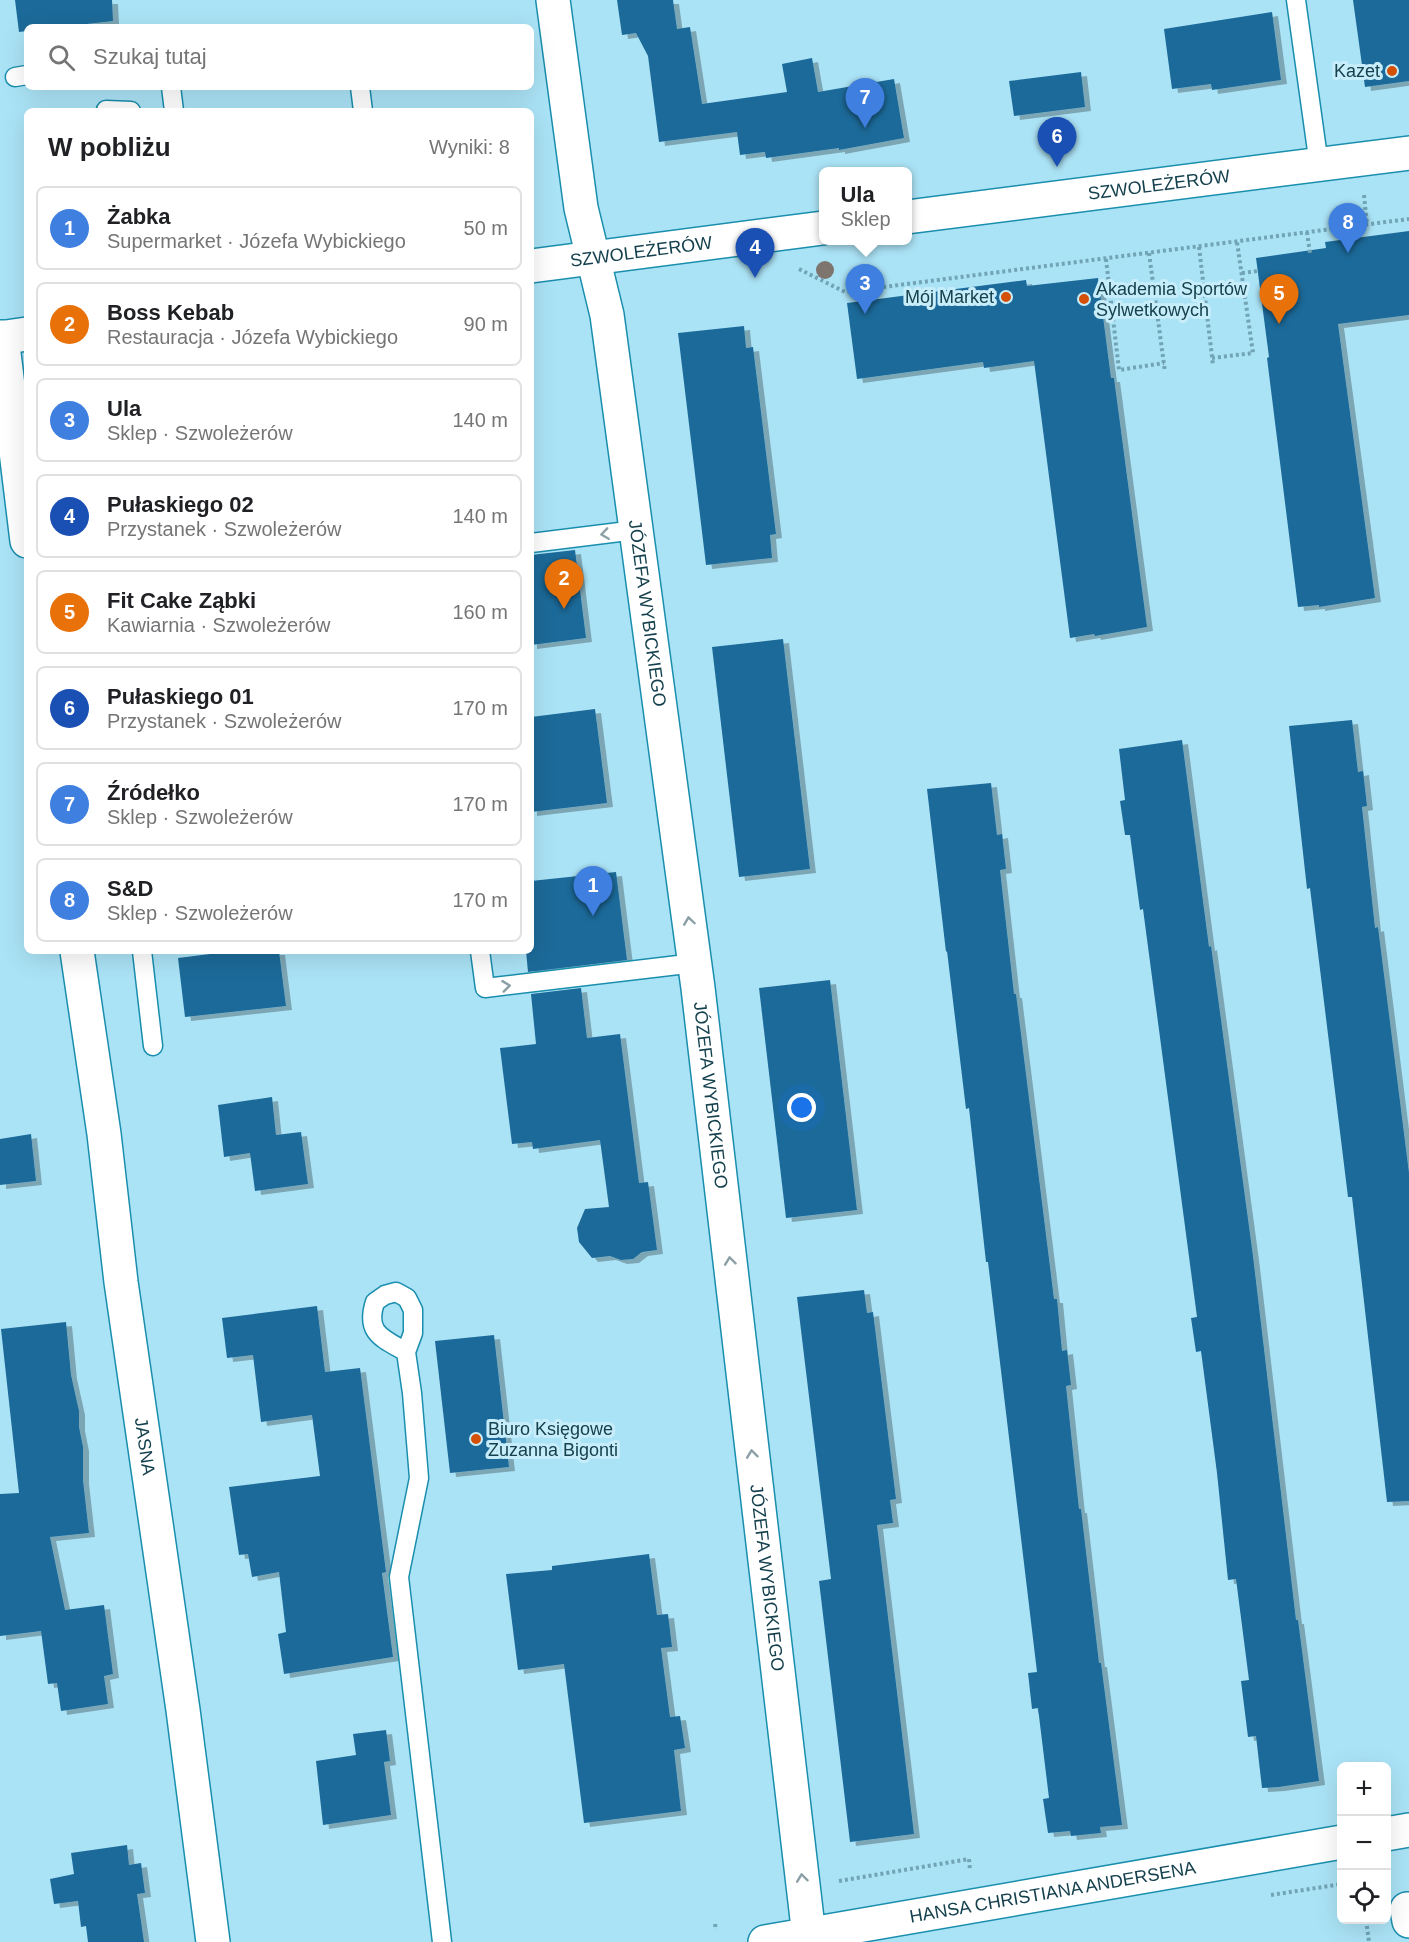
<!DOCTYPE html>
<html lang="pl">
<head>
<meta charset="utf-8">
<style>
  :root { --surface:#fff; --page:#f2f2f2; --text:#202124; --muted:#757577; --line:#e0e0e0; --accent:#ea580c }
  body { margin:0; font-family:Helvetica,sans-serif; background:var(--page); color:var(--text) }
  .controls { position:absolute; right:18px; bottom:18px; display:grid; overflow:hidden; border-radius:9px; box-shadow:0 6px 24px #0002 }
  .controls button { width:54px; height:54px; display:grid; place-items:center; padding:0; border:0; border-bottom:2px solid var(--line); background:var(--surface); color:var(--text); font:30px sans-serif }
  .you { position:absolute; left:802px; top:1108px; width:21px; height:21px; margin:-15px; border:4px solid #fff; border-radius:50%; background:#1a73e8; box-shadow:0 0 0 9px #1a73e833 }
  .badge { display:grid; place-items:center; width:39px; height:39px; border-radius:50%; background:var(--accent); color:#fff; font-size:20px; font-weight:700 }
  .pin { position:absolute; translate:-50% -50px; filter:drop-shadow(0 2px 3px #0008) }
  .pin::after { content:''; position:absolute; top:32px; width:21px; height:18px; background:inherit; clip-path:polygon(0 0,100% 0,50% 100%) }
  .popup { position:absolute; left:819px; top:167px; width:93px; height:78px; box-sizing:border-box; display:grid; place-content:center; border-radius:9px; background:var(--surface); filter:drop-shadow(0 2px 4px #0005); font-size:20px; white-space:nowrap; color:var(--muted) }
  .popup b { font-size:22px; color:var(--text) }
  .popup::after { content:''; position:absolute; left:50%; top:100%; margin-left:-12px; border:12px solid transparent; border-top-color:var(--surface) }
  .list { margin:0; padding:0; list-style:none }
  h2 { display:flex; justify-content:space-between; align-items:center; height:78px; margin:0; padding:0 24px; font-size:26px }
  h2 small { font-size:20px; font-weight:400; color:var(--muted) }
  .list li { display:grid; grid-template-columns:39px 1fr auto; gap:18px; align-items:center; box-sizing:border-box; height:84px; margin:0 12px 12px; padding:0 12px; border:2px solid var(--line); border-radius:9px }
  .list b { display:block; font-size:22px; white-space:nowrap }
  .list p { margin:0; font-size:20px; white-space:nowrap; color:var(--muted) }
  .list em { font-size:20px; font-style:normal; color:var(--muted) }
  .icon { flex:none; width:33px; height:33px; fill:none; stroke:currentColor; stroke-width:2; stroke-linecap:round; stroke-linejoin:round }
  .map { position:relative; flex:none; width:1409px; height:1942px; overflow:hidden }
  .search { position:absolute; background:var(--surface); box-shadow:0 6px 24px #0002; left:24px; top:24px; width:510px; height:66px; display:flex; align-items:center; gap:15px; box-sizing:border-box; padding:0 21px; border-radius:9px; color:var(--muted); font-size:22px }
  .panel { position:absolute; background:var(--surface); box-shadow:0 6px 24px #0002; left:24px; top:108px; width:510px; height:846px; border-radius:9px }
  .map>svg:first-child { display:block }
</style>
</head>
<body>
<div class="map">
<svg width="1409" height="1942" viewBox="0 0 1409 1942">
  <defs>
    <filter id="shadow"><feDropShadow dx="6" dy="4" stdDeviation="0" flood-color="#0004"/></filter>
  </defs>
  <rect width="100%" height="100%" fill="#abe3f6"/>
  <g fill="#1d6a99" filter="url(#shadow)">
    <path d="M 15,0 L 112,0 L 113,21 L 60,27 L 27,27 L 27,31 L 19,32 Z"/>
    <path d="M 617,0 L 673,0 L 677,29 L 690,27 L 702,104 L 787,92 L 782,64 L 812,58 L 818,92 L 894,79 L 904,138 L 839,150 L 839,148 L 766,158 L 765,152 L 740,155 L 737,132 L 659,142 L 648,56 L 636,33 L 622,35 Z"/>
    <path d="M 1353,0 L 1409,0 L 1409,81 L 1365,87 Z"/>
    <path d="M 1272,12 L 1281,80 L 1212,90 L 1211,84 L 1172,89 L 1164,29 Z"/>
    <path d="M 1081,72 L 1085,107 L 1014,116 L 1009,81 Z"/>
    <path d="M 1409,231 L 1409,315 L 1338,324 L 1375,598 L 1319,607 L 1319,605 L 1298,607 L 1267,358 L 1269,357 L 1256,258 L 1326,248 L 1325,242 Z"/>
    <path d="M 1098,278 L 1111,378 L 1114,378 L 1147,627 L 1095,636 L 1094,634 L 1070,638 L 1034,361 L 984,368 L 983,362 L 857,379 L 847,303 L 1026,280 L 1027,286 Z"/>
    <path d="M 744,326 L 746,348 L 753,347 L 776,534 L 770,535 L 772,558 L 706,565 L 678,333 Z"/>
    <path d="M 575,550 L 586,638 L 531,645 L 531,555 Z"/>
    <path d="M 783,639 L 810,869 L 739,877 L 712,647 Z"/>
    <path d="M 595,709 L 607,803 L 531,812 L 531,717 Z"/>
    <path d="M 1352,720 L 1358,772 L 1363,771 L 1367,806 L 1362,807 L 1375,928 L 1378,927 L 1409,1173 L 1409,1501 L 1387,1502 L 1352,1197 L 1348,1197 L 1310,888 L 1307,889 L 1289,726 Z"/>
    <path d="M 1182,740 L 1209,947 L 1211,946 L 1253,1256 L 1296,1620 L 1298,1620 L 1319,1781 L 1279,1787 L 1262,1788 L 1256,1736 L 1248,1737 L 1241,1681 L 1249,1680 L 1236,1579 L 1228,1580 L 1217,1473 L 1201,1351 L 1196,1352 L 1191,1318 L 1197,1317 L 1143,909 L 1140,910 L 1130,835 L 1125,835 L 1120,801 L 1125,800 L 1119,749 Z"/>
    <path d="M 991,783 L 997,835 L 1002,834 L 1006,869 L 1000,870 L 1014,994 L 1016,994 L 1054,1299 L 1057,1299 L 1062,1351 L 1067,1350 L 1071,1385 L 1066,1386 L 1079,1509 L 1081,1509 L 1099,1663 L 1101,1663 L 1122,1825 L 1100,1827 L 1101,1833 L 1071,1836 L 1070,1831 L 1048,1833 L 1043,1799 L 1049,1798 L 1038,1708 L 1032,1709 L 1028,1673 L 1037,1672 L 988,1262 L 986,1262 L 969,1108 L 966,1109 L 947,951 L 946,952 L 927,789 Z"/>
    <path d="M 616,872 L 627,960 L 528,972 L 526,951 L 531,951 L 531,881 Z"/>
    <path d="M 210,951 L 279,951 L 286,1006 L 185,1017 L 178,958 L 210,954 Z"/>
    <path d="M 830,980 L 857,1210 L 786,1218 L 759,988 Z"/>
    <path d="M 581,988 L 587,1038 L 620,1034 L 639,1183 L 648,1182 L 657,1250 L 642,1252 L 633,1259 L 621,1260 L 610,1256 L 592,1258 L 579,1242 L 577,1228 L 585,1209 L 609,1207 L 600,1140 L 533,1149 L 532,1142 L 512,1144 L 500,1048 L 536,1044 L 531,994 Z"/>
    <path d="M 272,1097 L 276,1135 L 301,1132 L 308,1184 L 255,1191 L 250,1153 L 224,1157 L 218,1105 Z"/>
    <path d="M 31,1134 L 36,1181 L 0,1185 L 0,1139 Z"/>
    <path d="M 864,1290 L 867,1313 L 873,1312 L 896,1499 L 890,1500 L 893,1523 L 877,1525 L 914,1834 L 850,1842 L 819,1581 L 831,1579 L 797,1297 Z"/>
    <path d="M 317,1306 L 325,1372 L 360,1368 L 386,1572 L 382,1573 L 393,1657 L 284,1674 L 278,1634 L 286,1632 L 279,1572 L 252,1577 L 248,1554 L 239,1555 L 229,1487 L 320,1476 L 312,1415 L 261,1422 L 253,1355 L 227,1358 L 222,1318 Z"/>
    <path d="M 66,1322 L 71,1375 L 79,1411 L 79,1427 L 83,1447 L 83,1480 L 89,1533 L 50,1537 L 65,1610 L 104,1605 L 113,1674 L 104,1676 L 108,1704 L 61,1711 L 57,1683 L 48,1684 L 41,1631 L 0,1636 L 0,1494 L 19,1493 L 1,1329 Z"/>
    <path d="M 494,1335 L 509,1467 L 450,1473 L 435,1341 Z"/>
    <path d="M 649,1554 L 657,1615 L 668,1614 L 672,1647 L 661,1648 L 670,1717 L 680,1716 L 685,1748 L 674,1750 L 681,1811 L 584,1823 L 564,1664 L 518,1670 L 506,1574 L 552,1570 L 552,1566 Z"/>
    <path d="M 386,1730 L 390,1761 L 384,1762 L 391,1815 L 323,1825 L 316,1761 L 356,1755 L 353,1734 Z"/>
    <path d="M 127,1845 L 129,1865 L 141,1863 L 145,1893 L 137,1894 L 144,1942 L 88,1942 L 86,1926 L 81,1927 L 78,1901 L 54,1904 L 50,1879 L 74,1874 L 71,1853 Z"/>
  </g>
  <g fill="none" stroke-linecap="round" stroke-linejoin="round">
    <defs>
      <g id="service">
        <path d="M 1296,0 L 1319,165"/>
        <path d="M 15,77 L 27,75"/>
        <path d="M 171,87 L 174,111"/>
        <path d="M 360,87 L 363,111"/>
        <path d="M 106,110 L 131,111"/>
        <path d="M 531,543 L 636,530"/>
        <path d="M 142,951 L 153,1046"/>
        <path d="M 480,951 L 485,988 L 695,963"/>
        <path d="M 406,1352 C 382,1338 365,1333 375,1302 L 385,1295 L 396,1292 L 407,1298 L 413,1310 L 413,1333 L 406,1352 L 412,1393 L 419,1478 L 399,1577 L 442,1942"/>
      </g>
      <g id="minor">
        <path id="s1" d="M 553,0 L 581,208 L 607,315 L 698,988 L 809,1936"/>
        <path d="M 2,337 L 27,541"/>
        <path id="s2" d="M 77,951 L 104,1134 L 121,1282 L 183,1710 L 213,1942"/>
        <path d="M 1386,1834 L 1409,1830"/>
        <path d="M 1407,1909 L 1409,1921"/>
        <path id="s3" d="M 765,1942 L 1342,1842"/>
      </g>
      <g id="tertiary">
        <path id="s4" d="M 907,217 L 1409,153"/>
        <path id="s5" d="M 531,266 L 823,228"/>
        <path d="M 0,338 L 27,334"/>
      </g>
    </defs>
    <use href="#service" stroke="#1a8ead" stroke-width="21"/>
    <use href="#minor" stroke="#1a8ead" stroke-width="36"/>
    <use href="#tertiary" stroke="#1a8ead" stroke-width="36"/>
    <g stroke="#71a4b5" stroke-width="4" stroke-dasharray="3 3" stroke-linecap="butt">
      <path d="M 1364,195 L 1367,225"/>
      <path d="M 1307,232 L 1310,253"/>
      <path d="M 1199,247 L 1213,365"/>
      <path d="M 1149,253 L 1165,372"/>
      <path d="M 1106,259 L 1119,370 L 1164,363"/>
      <path d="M 799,269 L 845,292 L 1409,219"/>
      <path d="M 1242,273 L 1258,271"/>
      <path d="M 1212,358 L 1253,353 L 1237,242"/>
      <path d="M 839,1881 L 969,1859 L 970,1870"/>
      <path d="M 1271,1895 L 1342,1884"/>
      <path d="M 1366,1920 L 1369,1942"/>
      <path d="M 715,1924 L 716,1930"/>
    </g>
    <use href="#service" stroke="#fff" stroke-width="18"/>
    <use href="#minor" stroke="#fff" stroke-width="33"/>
    <use href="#tertiary" stroke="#fff" stroke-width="33"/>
  </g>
  <circle fill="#7e756f" cx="825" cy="270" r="9"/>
  <defs><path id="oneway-chevron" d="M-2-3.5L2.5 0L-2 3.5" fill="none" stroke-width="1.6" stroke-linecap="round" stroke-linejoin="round" transform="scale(1.5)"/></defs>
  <g stroke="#8aa0a6">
    <use href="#oneway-chevron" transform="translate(605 534) rotate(172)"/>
    <use href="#oneway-chevron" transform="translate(689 921) rotate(-98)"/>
    <use href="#oneway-chevron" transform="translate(506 986) rotate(-7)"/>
    <use href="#oneway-chevron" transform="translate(730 1261) rotate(-97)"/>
    <use href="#oneway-chevron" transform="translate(752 1454) rotate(-97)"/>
    <use href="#oneway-chevron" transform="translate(802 1878) rotate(-97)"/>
  </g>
  <g fill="#d44f07" stroke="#c8edfa" stroke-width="2">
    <circle cx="1392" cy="71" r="6"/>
    <circle cx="1006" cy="297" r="6"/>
    <circle cx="1084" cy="299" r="6"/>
    <circle cx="476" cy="1439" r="6"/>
  </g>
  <g text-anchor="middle" stroke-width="6" stroke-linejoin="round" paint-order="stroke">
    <g font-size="18" fill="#15414e" stroke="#c8edfa" text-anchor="end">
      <text x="1380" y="77">Kazet</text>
      <text x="1096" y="295" text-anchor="start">Akademia Sportów<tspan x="1096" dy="21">Sylwetkowych</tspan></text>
      <text x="994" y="303">Mój Market</text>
      <text x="488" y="1435" text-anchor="start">Biuro Księgowe<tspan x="488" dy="21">Zuzanna Bigonti</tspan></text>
    </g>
    <g font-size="18" fill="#15414e" stroke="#c8edfa">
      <text dy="6" stroke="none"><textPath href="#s4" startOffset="254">SZWOLEŻERÓW</textPath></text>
      <text dy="6" stroke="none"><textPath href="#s5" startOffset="111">SZWOLEŻERÓW</textPath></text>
      <text dy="6" stroke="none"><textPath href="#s1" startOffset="621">JÓZEFA WYBICKIEGO</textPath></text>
      <text dy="6" stroke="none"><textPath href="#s1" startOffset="1107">JÓZEFA WYBICKIEGO</textPath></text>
      <text dy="6" stroke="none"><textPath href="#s2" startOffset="500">JASNA</textPath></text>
      <text dy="6" stroke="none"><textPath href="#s1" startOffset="1593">JÓZEFA WYBICKIEGO</textPath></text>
      <text dy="6" stroke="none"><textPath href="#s3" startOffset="292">HANSA CHRISTIANA ANDERSENA</textPath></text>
    </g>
  </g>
</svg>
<div class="controls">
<button>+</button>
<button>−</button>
<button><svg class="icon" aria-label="locate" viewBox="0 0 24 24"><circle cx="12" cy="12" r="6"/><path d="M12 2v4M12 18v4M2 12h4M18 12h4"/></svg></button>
</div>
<div class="you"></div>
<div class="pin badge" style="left:593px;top:916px;background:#3f7fe0">1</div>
<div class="pin badge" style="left:564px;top:609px;background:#e8710a">2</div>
<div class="pin badge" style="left:865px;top:314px;background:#3f7fe0">3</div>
<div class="popup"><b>Ula</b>Sklep</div>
<div class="pin badge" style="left:755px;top:278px;background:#1a4fb4">4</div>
<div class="pin badge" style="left:1279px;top:324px;background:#e8710a">5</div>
<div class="pin badge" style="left:1057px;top:167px;background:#1a4fb4">6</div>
<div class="pin badge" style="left:865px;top:128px;background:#3f7fe0">7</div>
<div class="pin badge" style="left:1348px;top:253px;background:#3f7fe0">8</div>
<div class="search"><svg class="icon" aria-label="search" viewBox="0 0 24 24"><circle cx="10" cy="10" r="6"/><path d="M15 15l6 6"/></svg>Szukaj tutaj</div>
<section class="panel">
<h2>W pobliżu<small>Wyniki: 8</small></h2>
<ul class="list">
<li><span class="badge" style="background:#3f7fe0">1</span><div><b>Żabka</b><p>Supermarket · Józefa Wybickiego</p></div><em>50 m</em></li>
<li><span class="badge" style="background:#e8710a">2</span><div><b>Boss Kebab</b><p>Restauracja · Józefa Wybickiego</p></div><em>90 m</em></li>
<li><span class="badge" style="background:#3f7fe0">3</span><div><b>Ula</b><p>Sklep · Szwoleżerów</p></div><em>140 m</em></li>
<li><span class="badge" style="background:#1a4fb4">4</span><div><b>Pułaskiego 02</b><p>Przystanek · Szwoleżerów</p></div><em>140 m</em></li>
<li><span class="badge" style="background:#e8710a">5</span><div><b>Fit Cake Ząbki</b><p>Kawiarnia · Szwoleżerów</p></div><em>160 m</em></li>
<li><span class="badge" style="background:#1a4fb4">6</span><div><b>Pułaskiego 01</b><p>Przystanek · Szwoleżerów</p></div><em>170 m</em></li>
<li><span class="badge" style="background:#3f7fe0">7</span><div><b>Źródełko</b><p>Sklep · Szwoleżerów</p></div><em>170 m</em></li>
<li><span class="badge" style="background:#3f7fe0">8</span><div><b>S&amp;D</b><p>Sklep · Szwoleżerów</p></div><em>170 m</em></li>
</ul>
</section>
</div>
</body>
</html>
